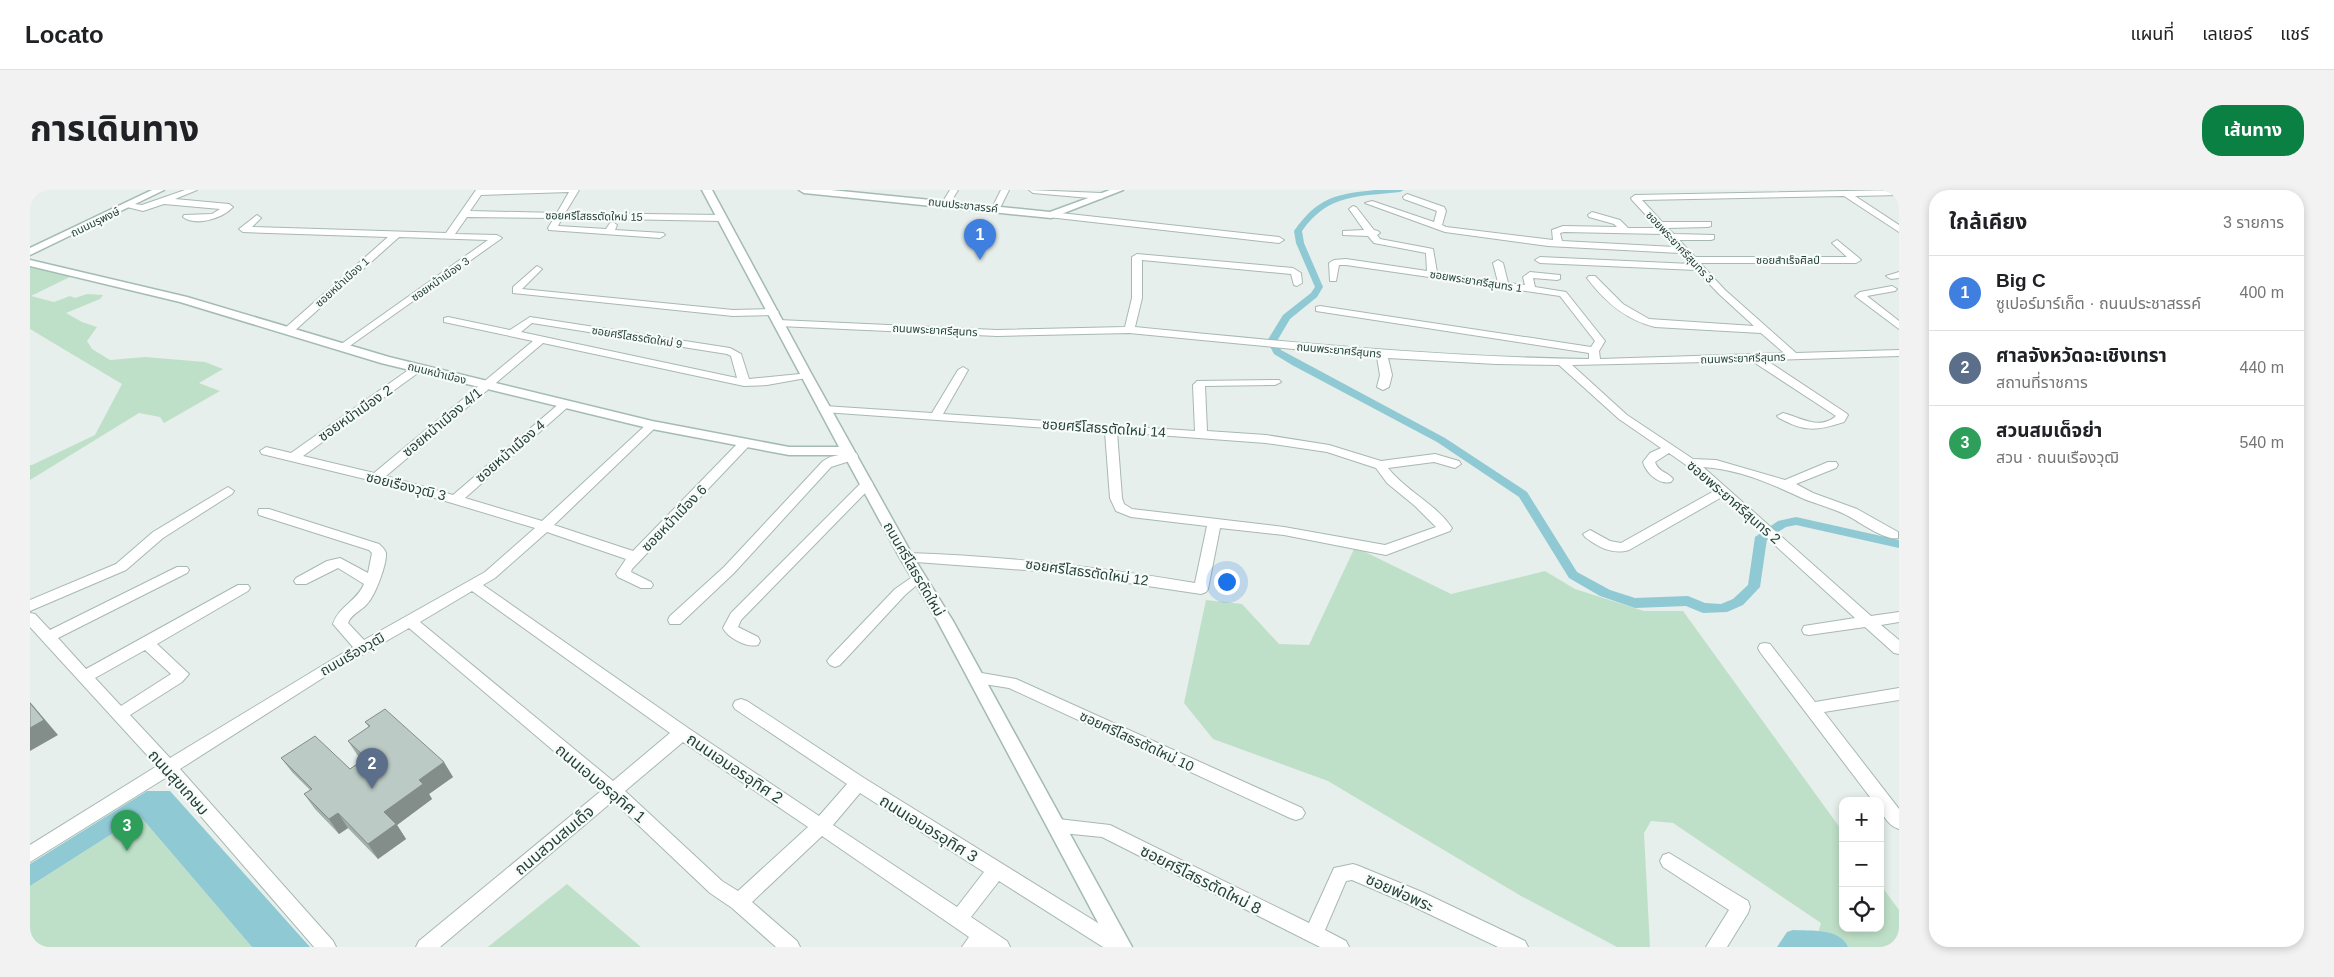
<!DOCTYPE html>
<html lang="th">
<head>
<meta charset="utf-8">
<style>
  :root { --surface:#fff; --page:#f2f2f2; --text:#202124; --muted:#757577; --line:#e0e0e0; --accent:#0b8043 }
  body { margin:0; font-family:Helvetica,"Noto Sans Thai",sans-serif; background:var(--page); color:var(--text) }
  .controls { position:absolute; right:15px; bottom:15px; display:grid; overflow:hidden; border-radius:10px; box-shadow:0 2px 8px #0003 }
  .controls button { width:45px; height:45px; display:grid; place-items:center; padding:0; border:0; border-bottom:1px solid var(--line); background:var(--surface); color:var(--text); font:25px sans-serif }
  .you { position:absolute; left:1196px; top:391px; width:18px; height:18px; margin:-12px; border:4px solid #fff; border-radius:50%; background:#1a73e8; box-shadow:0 0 0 8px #1a73e833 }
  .badge { display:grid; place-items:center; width:32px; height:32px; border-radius:50%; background:var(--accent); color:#fff; font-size:16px; font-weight:700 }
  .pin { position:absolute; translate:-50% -41px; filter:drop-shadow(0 1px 2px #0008) }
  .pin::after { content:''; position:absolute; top:26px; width:18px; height:15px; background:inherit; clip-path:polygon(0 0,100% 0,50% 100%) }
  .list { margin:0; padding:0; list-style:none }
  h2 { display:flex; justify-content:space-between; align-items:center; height:65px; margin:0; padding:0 20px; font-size:21px }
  h2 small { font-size:16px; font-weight:400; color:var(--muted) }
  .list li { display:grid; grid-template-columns:32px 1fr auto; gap:15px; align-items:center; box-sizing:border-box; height:75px; padding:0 20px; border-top:1px solid var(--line) }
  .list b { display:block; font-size:19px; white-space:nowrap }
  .list p { margin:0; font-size:16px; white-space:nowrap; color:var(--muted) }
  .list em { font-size:16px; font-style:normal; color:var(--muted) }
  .icon { flex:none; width:28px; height:28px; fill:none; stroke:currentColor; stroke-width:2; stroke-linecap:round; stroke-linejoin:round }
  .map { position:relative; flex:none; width:1869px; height:757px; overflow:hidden; border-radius:20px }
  header { display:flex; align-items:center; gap:30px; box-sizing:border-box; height:70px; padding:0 25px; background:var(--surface); border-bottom:1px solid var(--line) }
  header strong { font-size:24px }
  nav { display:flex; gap:28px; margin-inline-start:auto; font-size:18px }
  .intro { display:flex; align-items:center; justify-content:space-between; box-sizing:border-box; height:120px; padding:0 30px }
  h1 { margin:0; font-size:35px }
  .button { padding:12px 22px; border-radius:20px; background:var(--accent); color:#fff; font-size:18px; font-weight:700 }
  main { display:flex; gap:30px; padding:0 30px }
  aside { flex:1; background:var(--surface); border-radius:20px; box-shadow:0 2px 8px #0003 }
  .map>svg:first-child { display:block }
</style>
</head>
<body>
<header>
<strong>Locato</strong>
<nav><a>แผนที่</a><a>เลเยอร์</a><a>แชร์</a></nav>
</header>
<div class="intro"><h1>การเดินทาง</h1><a class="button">เส้นทาง</a></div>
<main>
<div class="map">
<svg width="1869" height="757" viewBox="0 0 1869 757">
  <rect width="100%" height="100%" fill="#e6efeb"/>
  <g fill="#bfe0c8">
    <path d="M 0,73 L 46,84 L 1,106 L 24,112 L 40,106 L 45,108 L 57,104 L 73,105 L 70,109 L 36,123 L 52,132 L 67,137 L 57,151 L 62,159 L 80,170 L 115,167 L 175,172 L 193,179 L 169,193 L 190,201 L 134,233 L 130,227 L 109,223 L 0,290 L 0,275 L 2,275 L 65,245 L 92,194 L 0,139 Z"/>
    <path d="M 1325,357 L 1421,404 L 1515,381 L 1545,399 L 1614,421 L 1653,421 L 1813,642 L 1813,738 L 1850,738 L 1850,694 L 1869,720 L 1869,757 L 1784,757 L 1791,733 L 1643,633 L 1621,631 L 1614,643 L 1620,757 L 1587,757 L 1491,706 L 1298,591 L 1183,549 L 1154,513 L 1176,410 L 1212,414 L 1249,454 L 1279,455 Z"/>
    <path d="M 110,626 L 222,757 L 0,757 L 0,696 Z"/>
    <path d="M 537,694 L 611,757 L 457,757 L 459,756 Z"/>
  </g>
  <path fill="#8ec9d4" d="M 117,601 L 140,601 L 280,757 L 222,757 L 110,626 L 0,696 L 0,674 Z"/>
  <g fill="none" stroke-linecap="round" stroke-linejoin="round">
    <g fill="#8ec9d4" fill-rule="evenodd">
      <path d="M 1346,0 L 1374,0 L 1370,2 C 1328,7 1299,3 1272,41 L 1274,53 L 1293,97 L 1287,107 L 1260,129 L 1247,151 L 1251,160 L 1415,248 L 1497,302 L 1547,382 L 1580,400 L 1605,408 L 1658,406 L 1675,413 L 1691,414 L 1703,409 L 1718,395 L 1725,347 L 1748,331 L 1766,327 L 1869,350 L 1869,358 L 1766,335 L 1756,337 L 1737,349 L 1730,397 L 1713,415 L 1697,422 L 1673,423 L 1656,416 L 1605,418 L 1570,406 L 1539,388 L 1489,307 L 1407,252 L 1262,175 L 1244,164 L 1237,151 L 1253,125 L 1281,103 L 1285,97 L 1266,53 L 1264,41 C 1288,7 1306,4 1346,0 Z"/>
      <path d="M 1763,740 C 1780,741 1810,738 1818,757 L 1747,757 L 1757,742 Z"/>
    </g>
    <defs>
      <g id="street">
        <path d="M 155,0 L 167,0 L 145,9 L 199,14 L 203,17 C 193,28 166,37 153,27 L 154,25 L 182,24 L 190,19 L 134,14 L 113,21 L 93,16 L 97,13 L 112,15 Z"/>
        <path d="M 446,0 L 549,0 L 535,23 L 692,25 L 696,28 L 692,31 L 532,28 L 528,36 L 576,39 L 580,33 L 583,32 L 587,35 L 585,40 L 633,43 L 635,45 L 630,48 L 519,40 L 518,38 L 524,28 L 437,27 L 425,44 L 467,45 L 472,48 L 314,160 L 309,157 L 310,155 L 458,50 L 369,47 L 262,143 L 258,144 L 253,141 L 254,139 L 358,47 L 213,42 L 209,39 L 227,25 L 231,28 L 222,37 L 416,43 ZM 539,2 L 527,23 L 440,21 L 451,5 Z"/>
        <path d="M 920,0 L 928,0 L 919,15 L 913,15 L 912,13 Z"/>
        <path d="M 971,0 L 979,0 L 969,20 L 963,20 L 962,18 Z"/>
        <path d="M 999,0 L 1071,3 L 1075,6 L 1071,9 L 1003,3 Z"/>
        <path d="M 1869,0 L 1869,5 L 1825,6 L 1869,35 L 1869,42 L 1814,6 L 1612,10 L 1632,32 L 1681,32 L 1681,36 L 1678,37 L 1637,38 L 1644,44 L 1684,45 L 1684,49 L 1681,50 L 1649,50 L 1665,67 L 1817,67 L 1802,53 L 1807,50 L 1829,68 L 1831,70 L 1826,73 L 1670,73 L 1695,100 L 1766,163 L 1869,160 L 1869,166 L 1736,170 L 1816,223 L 1818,225 L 1814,232 C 1786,241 1775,242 1749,228 L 1747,226 L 1753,223 C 1770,227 1789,241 1806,226 L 1722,171 L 1542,175 L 1597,225 L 1663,269 L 1686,270 L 1755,290 L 1798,272 L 1806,272 L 1808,275 L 1806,278 L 1766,294 L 1783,303 L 1827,319 L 1868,342 L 1868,348 C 1856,351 1831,333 1820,327 C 1806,319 1789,315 1774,309 C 1742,294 1708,279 1673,277 L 1841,426 L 1869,422 L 1869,432 L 1851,435 L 1869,450 L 1869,464 L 1864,463 L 1835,437 L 1779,445 L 1774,444 L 1772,440 L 1774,436 L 1825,428 L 1692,307 L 1599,360 C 1582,365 1568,357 1555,347 L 1553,344 L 1560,340 L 1580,351 L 1591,353 L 1684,301 L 1656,275 L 1639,263 L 1625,272 C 1628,282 1638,282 1643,289 L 1641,292 C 1629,295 1616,283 1613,272 L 1620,263 L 1631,258 L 1589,229 L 1529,175 L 1466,174 L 1358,168 L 1362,185 L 1359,197 L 1353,200 L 1347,197 L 1350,185 L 1347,167 L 1099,143 L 967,146 L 749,136 L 744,133 L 749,130 L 967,140 L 1095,137 L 1102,108 L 1102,67 L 1107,64 L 1263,78 L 1271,83 L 1272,93 L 1267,96 L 1264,95 L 1261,84 L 1112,70 L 1112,108 L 1105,137 C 1256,152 1407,167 1559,169 L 1559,163 L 1286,121 L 1286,117 L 1290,116 L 1561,157 L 1565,151 L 1530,106 L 1316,75 L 1309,75 L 1306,91 L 1300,91 L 1299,73 L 1304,70 L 1316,69 L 1397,81 L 1396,63 L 1344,53 L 1338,46 L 1313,45 L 1313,41 L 1334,40 L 1319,19 L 1323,16 L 1326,17 L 1344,40 L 1348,41 L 1350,43 L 1347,45 L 1350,49 L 1403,59 L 1407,82 L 1468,92 L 1463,73 L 1468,70 L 1473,73 L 1478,93 L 1495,95 L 1493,87 L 1500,82 L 1530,85 L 1530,89 L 1527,90 L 1503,88 L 1505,97 L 1536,102 L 1575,151 L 1569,161 L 1570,169 L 1754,163 L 1731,143 L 1625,137 C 1596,130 1575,112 1557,88 L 1559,86 L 1565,86 L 1593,114 L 1619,129 L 1724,136 L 1689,104 L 1666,80 L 1510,73 L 1505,70 L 1510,67 L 1661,74 L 1650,63 L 1518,56 L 1415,42 L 1335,13 L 1342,11 L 1404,32 L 1407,21 L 1374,9 L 1373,7 L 1377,4 L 1414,17 L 1416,21 L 1412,35 L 1416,37 L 1523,50 L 1522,40 L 1533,36 L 1587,37 L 1584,34 L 1559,27 L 1558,25 L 1562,22 L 1590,30 L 1598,38 L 1628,38 L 1602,10 L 1601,8 L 1605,5 ZM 1534,42 L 1633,44 L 1645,57 L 1532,51 L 1530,43 Z"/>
        <path d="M 1021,22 L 1249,47 L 1254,50 L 1249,53 L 1018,27 L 1018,23 Z"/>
        <path d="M 507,76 L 512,79 L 492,99 L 703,120 L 744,119 L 749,122 L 744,125 L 703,126 L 483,103 L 483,97 Z"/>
        <path d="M 1869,82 L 1869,88 L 1861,89 L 1856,86 Z"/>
        <path d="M 1862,96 L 1867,99 L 1865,101 L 1837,106 L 1869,131 L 1869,139 L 1825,106 L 1830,102 Z"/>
        <path d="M 418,127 L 480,140 L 500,127 L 700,158 L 711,164 L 719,189 L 780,183 L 782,185 L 776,188 L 737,195 L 714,196 L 513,153 L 356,286 L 423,305 L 531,212 L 539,212 L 541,214 L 539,216 L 435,308 L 512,331 L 618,233 L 626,233 L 628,235 L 626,237 L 524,335 L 603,361 L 710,251 L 718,251 L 720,254 L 718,257 L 602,379 L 601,382 L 621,392 L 623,395 L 621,398 L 611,398 L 588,387 L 586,384 L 596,369 L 517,342 L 465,388 L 453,395 L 658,538 L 789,626 L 817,594 L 705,519 L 703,515 L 705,511 L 711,509 L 717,511 L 834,588 L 1097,751 L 1100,757 L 1073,757 L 969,691 L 941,727 L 977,751 L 980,757 L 932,757 L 939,747 L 792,646 L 722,712 L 767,751 L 770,757 L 746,757 L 702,718 L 680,703 L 583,611 L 410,757 L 386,757 L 389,751 L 571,601 L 379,438 L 299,484 L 150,579 L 303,751 L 306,757 L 284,757 L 137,587 L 0,672 L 0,655 L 127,576 L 0,437 L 0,423 L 5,424 L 20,440 L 147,377 L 157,377 L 159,380 L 157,383 L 28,448 L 56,479 L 208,395 L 218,395 L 220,398 L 218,401 L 127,454 L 159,484 L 152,492 L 100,525 L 140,568 L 323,457 L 303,434 C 309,416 327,411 334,394 L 308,378 L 276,394 L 266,394 L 264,391 L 266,388 L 297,371 L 310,368 L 338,383 L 342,363 L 339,360 L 229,325 L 228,322 L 229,319 L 239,319 L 349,354 C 351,356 355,359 356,363 C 357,374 345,406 337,414 C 331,421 321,424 318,433 L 334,450 L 455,382 L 505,338 L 372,298 L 232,264 L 230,261 L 236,257 L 261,263 L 384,176 L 392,176 L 392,180 L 273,266 L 344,283 L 503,151 L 414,132 L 414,128 ZM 502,133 L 697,164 L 701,166 L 707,188 L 491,142 ZM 442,401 L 640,543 L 583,591 L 390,432 ZM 115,460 L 141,484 L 91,516 L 65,488 ZM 653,552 L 778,637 L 708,701 L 692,691 L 595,601 ZM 830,603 L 954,682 L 927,717 L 803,635 Z"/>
        <path d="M 933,177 L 938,180 L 913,224 L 1165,241 L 1163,195 L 1167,191 L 1249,190 L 1251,192 L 1245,195 L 1175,196 L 1177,241 L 1236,245 L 1299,255 L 1351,271 L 1405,264 L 1429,271 L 1431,274 L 1425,278 L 1404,272 L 1358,278 C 1376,301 1405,313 1422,338 L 1420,341 L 1356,365 L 1254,345 L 1190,338 L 1178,399 L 1176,402 L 1171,404 L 1024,382 L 872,371 L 870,368 L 872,365 L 877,363 C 974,366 1070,377 1165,393 L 1177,336 L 1101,327 L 1086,321 L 1080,308 L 1075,242 L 794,222 L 788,219 L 794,216 L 902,223 L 928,180 ZM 1087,242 L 1236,253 L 1297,262 L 1346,278 L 1357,293 L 1385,316 L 1406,337 L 1355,355 L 1254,337 L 1102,319 L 1094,314 L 1092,308 Z"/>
        <path d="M 822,262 L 826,263 L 828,266 L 826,269 L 801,277 L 704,383 L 650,434 L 640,434 L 638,430 L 640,426 L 694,377 L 793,271 L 800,267 Z"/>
        <path d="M 837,290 L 841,291 L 843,294 L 841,297 L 711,430 L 708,437 L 728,447 L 730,451 L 728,455 C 717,458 698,448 693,438 L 701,423 L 833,291 Z"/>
        <path d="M 198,297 L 204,301 L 202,304 L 133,348 L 96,380 L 0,421 L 0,410 L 86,374 L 123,342 Z"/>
        <path d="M 888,383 L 893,385 L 895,388 L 875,405 L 810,475 L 805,477 L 800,475 L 797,471 L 800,467 L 865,399 Z"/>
        <path d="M 1735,453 L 1740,454 L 1785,512 L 1869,498 L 1869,510 L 1794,522 L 1869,619 L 1869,639 C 1857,635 1850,623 1850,611 L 1843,611 L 1730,462 L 1728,458 L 1730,454 Z"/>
        <path d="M 946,482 L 986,489 L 1272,618 L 1275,623 L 1272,628 L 1266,630 L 1260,628 L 979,498 L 941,492 L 938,488 L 941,484 Z"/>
        <path d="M 1028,629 L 1080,635 L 1279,733 L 1304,678 L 1323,674 L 1329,676 L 1392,702 L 1495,751 L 1498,757 L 1468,757 L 1378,714 L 1322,690 L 1316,691 L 1295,740 L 1316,751 L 1319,757 L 1290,757 L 1072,647 L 1022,642 L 1019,637 L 1022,632 Z"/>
        <path d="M 1639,663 L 1718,711 L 1720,717 L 1718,723 L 1697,757 L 1676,757 L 1699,720 L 1633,677 L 1630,671 L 1633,665 Z"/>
      </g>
      <g id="secondary">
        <path d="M 122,0 L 134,0 L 0,65 L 0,58 Z"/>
        <path d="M 672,0 L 682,0 L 782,185 L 884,368 L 923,431 L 1102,757 L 1081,757 L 908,432 L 870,368 L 814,265 L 759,265 L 622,239 L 351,173 L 150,112 L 0,76 L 0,70 L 157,107 L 359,167 L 622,231 L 759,257 L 809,257 Z"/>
        <path d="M 769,0 L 801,0 L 1020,22 L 1080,0 L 1093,0 L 1021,28 L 774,3 Z"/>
      </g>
    </defs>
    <use href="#street" stroke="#a8b8b2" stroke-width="2"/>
    <use href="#secondary" stroke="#a4bbb3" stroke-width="3"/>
    <use href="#street" fill="#fff" fill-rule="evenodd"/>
    <use href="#secondary" fill="#fff" fill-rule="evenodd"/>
  </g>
  <path fill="#a1aea9" d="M 335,532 L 423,587 L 399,604 L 402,609 L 367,635 L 376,649 L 348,669 L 318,638 L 309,644 L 285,619 L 274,604 L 280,600 L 262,582 L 251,568 L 320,579 L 332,570 L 328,566 L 318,551 L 339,537 Z"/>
  <g fill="#838d89">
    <path d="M 0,512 L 28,545 L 0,561 Z"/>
    <path d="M 414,572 L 423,587 L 399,604 L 402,609 L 367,635 L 376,649 L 348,669 L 338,654 L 354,622 L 389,590 Z"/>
    <path d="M 308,623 L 318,638 L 309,644 L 299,629 Z"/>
  </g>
  <g fill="#bbcac4" stroke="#838d89">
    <path d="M 0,513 L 14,530 L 0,538 Z"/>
    <path d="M 355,519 L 414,572 L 389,590 L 393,594 L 354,622 L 366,634 L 338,654 L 308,623 L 299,629 L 274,604 L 282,599 L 251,568 L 285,546 L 320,579 L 336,568 L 318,551 L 340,536 L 335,532 Z"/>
  </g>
  <g text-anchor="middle" stroke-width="4.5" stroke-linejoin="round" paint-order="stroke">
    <g font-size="11" fill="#24423a" stroke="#f7fbf9">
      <text transform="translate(933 15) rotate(6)" y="4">ถนนประชาสรรค์</text>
      <text transform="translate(564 26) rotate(1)" y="4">ซอยศรีโสธรตัดใหม่ 15</text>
      <text transform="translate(65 32) rotate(-26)" y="4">ถนนมรุพงษ์</text>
      <text transform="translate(1650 57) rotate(47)" y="4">ซอยพระยาศรีสุนทร 3</text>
      <text x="1758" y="74">ซอยสำเร็จศิลป์</text>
      <text transform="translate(410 89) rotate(-35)" y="4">ซอยหน้าเมือง 3</text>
      <text transform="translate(1446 91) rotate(9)" y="4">ซอยพระยาศรีสุนทร 1</text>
      <text transform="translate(312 92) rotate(-42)" y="4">ซอยหน้าเมือง 1</text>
      <text transform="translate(905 140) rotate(3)" y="4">ถนนพระยาศรีสุนทร</text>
      <text transform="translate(607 147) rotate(9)" y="4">ซอยศรีโสธรตัดใหม่ 9</text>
      <text transform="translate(1309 160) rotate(5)" y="4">ถนนพระยาศรีสุนทร</text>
      <text transform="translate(1713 168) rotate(-2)" y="4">ถนนพระยาศรีสุนทร</text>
      <text transform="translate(407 183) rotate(14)" y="4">ถนนหน้าเมือง</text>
    </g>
    <g font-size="14" fill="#24423a" stroke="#f7fbf9">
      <text transform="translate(325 223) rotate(-35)" y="5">ซอยหน้าเมือง 2</text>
      <text transform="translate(412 232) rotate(-40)" y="5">ซอยหน้าเมือง 4/1</text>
      <text transform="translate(1074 238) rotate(4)" y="5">ซอยศรีโสธรตัดใหม่ 14</text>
      <text transform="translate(480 261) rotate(-41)" y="5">ซอยหน้าเมือง 4</text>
      <text transform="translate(376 296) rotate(14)" y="5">ซอยเรืองวุฒิ 3</text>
      <text transform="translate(1704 312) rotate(41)" y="5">ซอยพระยาศรีสุนทร 2</text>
      <text transform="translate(644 328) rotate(-46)" y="5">ซอยหน้าเมือง 6</text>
      <text transform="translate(884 379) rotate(60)" y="5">ถนนศรีโสธรตัดใหม่</text>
      <text transform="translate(1057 382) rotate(8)" y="5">ซอยศรีโสธรตัดใหม่ 12</text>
      <text transform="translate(322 464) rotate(-30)" y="5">ถนนเรืองวุฒิ</text>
      <text transform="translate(1107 551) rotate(25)" y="5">ซอยศรีโสธรตัดใหม่ 10</text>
    </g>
    <g font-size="16" fill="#24423a" stroke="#f7fbf9">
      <text transform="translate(705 578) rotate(34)" y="6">ถนนเอมอรอุทิศ 2</text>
      <text transform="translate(149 592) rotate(48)" y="6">ถนนสุขเกษม</text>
      <text transform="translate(571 593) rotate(40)" y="6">ถนนเอมอรอุทิศ 1</text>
      <text transform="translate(899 638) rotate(32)" y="6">ถนนเอมอรอุทิศ 3</text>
      <text transform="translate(524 650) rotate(-40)" y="6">ถนนสวนสมเด็จ</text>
      <text transform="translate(1171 689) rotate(27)" y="6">ซอยศรีโสธรตัดใหม่ 8</text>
      <text transform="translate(1370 702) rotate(24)" y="6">ซอยพ่อพระ</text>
    </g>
  </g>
</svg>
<div class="controls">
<button>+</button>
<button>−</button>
<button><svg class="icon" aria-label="locate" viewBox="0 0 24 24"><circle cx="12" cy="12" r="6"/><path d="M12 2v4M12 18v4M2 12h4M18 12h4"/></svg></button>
</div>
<div class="you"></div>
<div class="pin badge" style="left:950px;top:70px;background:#3f7fe0">1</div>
<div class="pin badge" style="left:342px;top:599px;background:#5c6f8a">2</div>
<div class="pin badge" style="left:97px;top:661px;background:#2e9e5b">3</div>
</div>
<aside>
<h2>ใกล้เคียง<small>3 รายการ</small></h2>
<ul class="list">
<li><span class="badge" style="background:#3f7fe0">1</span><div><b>Big C</b><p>ซูเปอร์มาร์เก็ต · ถนนประชาสรรค์</p></div><em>400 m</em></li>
<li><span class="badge" style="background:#5c6f8a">2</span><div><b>ศาลจังหวัดฉะเชิงเทรา</b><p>สถานที่ราชการ</p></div><em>440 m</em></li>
<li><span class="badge" style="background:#2e9e5b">3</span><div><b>สวนสมเด็จย่า</b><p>สวน · ถนนเรืองวุฒิ</p></div><em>540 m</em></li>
</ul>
</aside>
</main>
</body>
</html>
